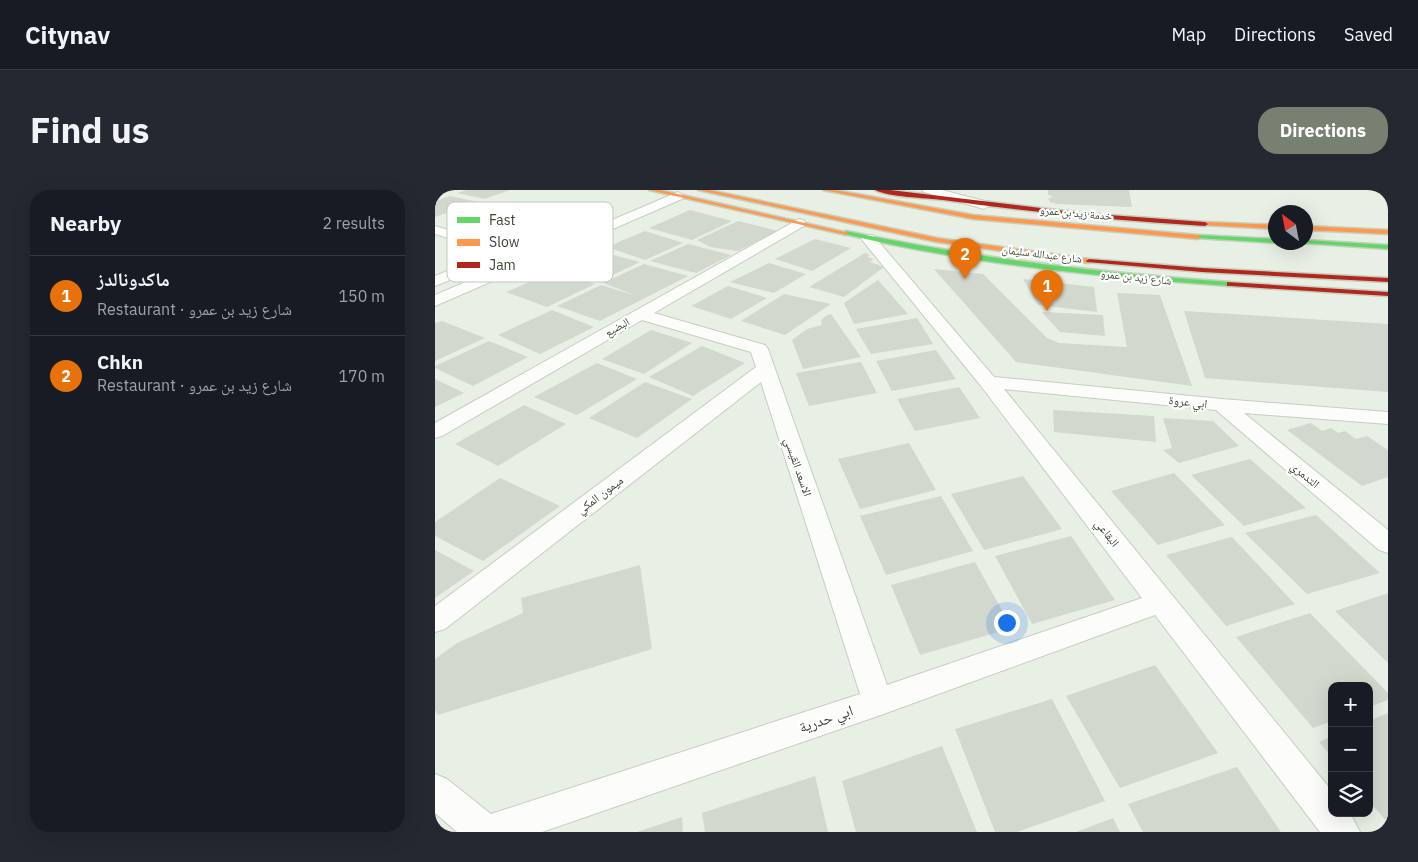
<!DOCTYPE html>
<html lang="en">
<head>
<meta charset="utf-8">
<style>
  :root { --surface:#171b24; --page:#242831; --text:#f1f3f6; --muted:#9ea1a6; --line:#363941; --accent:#778071 }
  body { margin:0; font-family:"IBM Plex Sans","Noto Naskh Arabic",sans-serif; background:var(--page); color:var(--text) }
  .controls { position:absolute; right:15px; bottom:15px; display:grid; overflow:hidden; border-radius:10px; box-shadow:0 5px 20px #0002 }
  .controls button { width:45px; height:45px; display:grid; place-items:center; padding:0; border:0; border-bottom:1px solid var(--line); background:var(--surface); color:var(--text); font:25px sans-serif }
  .compass { position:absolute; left:833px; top:15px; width:45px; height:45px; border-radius:50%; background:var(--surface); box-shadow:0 5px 20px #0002; rotate:328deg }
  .you { position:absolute; left:571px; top:432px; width:18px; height:18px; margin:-12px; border:4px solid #fff; border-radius:50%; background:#1a73e8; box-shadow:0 0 0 8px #1a73e833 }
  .badge { display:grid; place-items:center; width:32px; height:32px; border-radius:50%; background:var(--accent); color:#fff; font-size:16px; font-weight:700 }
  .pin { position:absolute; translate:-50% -41px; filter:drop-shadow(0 1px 2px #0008) }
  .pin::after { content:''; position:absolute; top:26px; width:18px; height:15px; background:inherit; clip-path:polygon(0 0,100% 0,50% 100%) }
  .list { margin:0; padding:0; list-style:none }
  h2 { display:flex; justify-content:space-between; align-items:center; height:65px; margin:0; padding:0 20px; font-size:21px }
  h2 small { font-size:16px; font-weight:400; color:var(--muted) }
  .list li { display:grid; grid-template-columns:32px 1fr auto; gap:15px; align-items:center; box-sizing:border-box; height:80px; padding:0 20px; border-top:1px solid var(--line) }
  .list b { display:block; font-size:19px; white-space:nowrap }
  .list p { margin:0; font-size:16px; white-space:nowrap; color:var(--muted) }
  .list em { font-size:16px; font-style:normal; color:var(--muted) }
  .icon { flex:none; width:28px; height:28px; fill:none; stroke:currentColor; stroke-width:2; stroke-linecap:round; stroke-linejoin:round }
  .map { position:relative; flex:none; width:953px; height:642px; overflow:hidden; border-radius:20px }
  header { display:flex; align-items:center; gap:30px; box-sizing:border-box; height:70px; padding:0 25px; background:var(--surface); border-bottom:1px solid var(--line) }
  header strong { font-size:24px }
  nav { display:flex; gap:28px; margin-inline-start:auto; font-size:18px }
  .intro { display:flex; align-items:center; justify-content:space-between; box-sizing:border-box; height:120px; padding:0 30px }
  h1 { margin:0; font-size:35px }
  .button { padding:12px 22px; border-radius:20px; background:var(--accent); color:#fff; font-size:18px; font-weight:700 }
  main { display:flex; gap:30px; padding:0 30px }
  aside { flex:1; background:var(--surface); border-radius:20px; box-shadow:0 5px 20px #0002 }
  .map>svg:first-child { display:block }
</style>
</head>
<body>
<header>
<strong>Citynav</strong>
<nav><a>Map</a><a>Directions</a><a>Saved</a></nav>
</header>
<div class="intro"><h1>Find us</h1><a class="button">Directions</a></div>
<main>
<aside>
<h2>Nearby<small>2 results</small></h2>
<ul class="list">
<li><span class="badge" style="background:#e8710a">1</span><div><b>ماكدونالدز</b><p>Restaurant · شارع زيد بن عمرو</p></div><em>150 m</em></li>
<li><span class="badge" style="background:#e8710a">2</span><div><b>Chkn</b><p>Restaurant · شارع زيد بن عمرو</p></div><em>170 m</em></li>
</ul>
</aside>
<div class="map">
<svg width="953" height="642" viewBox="0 0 953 642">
  <rect width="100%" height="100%" fill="#e8efe5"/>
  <g fill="#d2d8ce">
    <path d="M 32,0 L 75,0 L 50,9 L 22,3 Z"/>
    <path d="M 613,0 L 694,0 L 697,17 L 622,14 L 615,12 L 613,9 L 618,6 L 613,5 Z"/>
    <path d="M 15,6 L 43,12 L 0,27 L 0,11 Z"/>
    <path d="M 255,20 L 297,31 L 257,50 L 214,38 Z"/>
    <path d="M 303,31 L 343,41 L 303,61 L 275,57 L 262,50 Z"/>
    <path d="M 210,41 L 248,53 L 210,70 L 172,57 Z"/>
    <path d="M 380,49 L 416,58 L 377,81 L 340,69 Z"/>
    <path d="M 253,54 L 296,65 L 261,83 L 215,71 Z"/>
    <path d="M 163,61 L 205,72 L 163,92 L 127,77 Z"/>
    <path d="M 430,63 L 435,65 L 432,67 L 439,69 L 435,72 L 449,77 L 409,107 L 374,97 Z"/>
    <path d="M 334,73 L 371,84 L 339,103 L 295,92 Z"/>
    <path d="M 209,74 L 253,86 L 165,131 L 122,116 L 166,95 L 202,106 L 168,93 Z"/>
    <path d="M 499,79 L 548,84 L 612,148 L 624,153 L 692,157 L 682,103 L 725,105 L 757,196 L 581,172 Z"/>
    <path d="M 118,82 L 160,94 L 112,117 L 71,102 Z"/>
    <path d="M 588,89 L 659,97 L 662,122 L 603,115 Z"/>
    <path d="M 443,90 L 473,124 L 419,134 L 409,113 Z"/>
    <path d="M 293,96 L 332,108 L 296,129 L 256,116 Z"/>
    <path d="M 349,104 L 396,114 L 350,145 L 306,131 Z"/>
    <path d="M 117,120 L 159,137 L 105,164 L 63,145 Z"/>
    <path d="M 749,121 L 953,134 L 953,202 L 770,188 Z"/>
    <path d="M 607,122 L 668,125 L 670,146 L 625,142 Z"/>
    <path d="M 396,124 L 426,167 L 368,179 L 357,150 L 372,139 L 387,135 L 386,131 L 389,127 Z"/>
    <path d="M 482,128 L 498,154 L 436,164 L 421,139 Z"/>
    <path d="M 7,131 L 50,148 L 0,171 L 0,133 Z"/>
    <path d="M 216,140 L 257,153 L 209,184 L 167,169 Z"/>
    <path d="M 54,151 L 93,167 L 38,196 L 0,178 L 0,176 Z"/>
    <path d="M 267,156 L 310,173 L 258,206 L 214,187 Z"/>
    <path d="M 501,160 L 521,189 L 457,201 L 441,171 Z"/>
    <path d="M 426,172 L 442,203 L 374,216 L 361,183 Z"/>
    <path d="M 162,173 L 202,189 L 142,225 L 99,207 Z"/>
    <path d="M 0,189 L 29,203 L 0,217 Z"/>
    <path d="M 210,192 L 257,209 L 202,248 L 154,228 Z"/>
    <path d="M 524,197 L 545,228 L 480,241 L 462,209 Z"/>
    <path d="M 89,215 L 131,234 L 63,276 L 20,254 Z"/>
    <path d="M 618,220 L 719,226 L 721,252 L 619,242 Z"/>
    <path d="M 728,228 L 778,231 L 804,256 L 744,273 L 728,260 L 737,258 Z"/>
    <path d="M 876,233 L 887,241 L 896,238 L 903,243 L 910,241 L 921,249 L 932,246 L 953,260 L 953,287 L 927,296 L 852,240 Z"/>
    <path d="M 474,253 L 501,300 L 425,319 L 403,269 Z"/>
    <path d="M 815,269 L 871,318 L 809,336 L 756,285 Z"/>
    <path d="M 739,283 L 790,335 L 723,355 L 676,301 Z"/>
    <path d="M 588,286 L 627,339 L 549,360 L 516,304 Z"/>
    <path d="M 65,288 L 125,316 L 48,371 L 0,346 L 0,332 Z"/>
    <path d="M 506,306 L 538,361 L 451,385 L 425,326 Z"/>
    <path d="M 881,325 L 945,383 L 872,404 L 810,343 Z"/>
    <path d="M 636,346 L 680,410 L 597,434 L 560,366 Z"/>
    <path d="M 797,347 L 860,414 L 791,436 L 731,365 Z"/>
    <path d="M 0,360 L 39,381 L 0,408 Z"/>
    <path d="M 540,372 L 577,438 L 485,465 L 456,395 Z"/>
    <path d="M 205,375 L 217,459 L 3,525 L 0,520 L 0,469 L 22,453 L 88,423 L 86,408 Z"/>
    <path d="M 953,403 L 953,473 L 900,421 Z"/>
    <path d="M 875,423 L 953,503 L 953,510 L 934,517 L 934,496 L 897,496 L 897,531 L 878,538 L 801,447 Z"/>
    <path d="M 720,475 L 783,563 L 685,598 L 631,506 Z"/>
    <path d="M 617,509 L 670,611 L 582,642 L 560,642 L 520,539 Z"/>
    <path d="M 953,523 L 953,633 L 934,611 L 934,531 Z"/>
    <path d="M 897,546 L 897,567 L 884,552 Z"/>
    <path d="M 507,556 L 542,642 L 421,642 L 407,591 Z"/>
    <path d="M 802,577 L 846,642 L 708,642 L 693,614 Z"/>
    <path d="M 380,586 L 393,642 L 270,642 L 267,623 Z"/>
    <path d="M 247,627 L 248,642 L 202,642 Z"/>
    <path d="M 678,628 L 685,642 L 641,642 Z"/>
  </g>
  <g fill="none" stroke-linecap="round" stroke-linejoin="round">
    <defs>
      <g id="street">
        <path d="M 487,0 L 507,0 L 553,12 L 555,15 L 549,19 L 489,2 Z"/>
        <path d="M 243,2 L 249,6 L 247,9 L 0,116 L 0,105 Z"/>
        <path d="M 364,29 L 369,30 L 370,33 L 369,36 L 219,123 L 330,155 L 333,159 L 452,495 L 707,408 L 546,196 L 428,51 L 426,48 L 428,45 L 438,45 L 559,187 L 787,209 L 953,222 L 953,234 L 809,223 L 953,340 L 953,363 L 944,360 L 781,220 L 569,199 L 897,601 L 897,623 L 915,623 L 925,642 L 885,642 L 720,425 L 443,526 L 107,642 L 22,642 L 0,623 L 0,584 L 12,589 L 56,624 L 425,504 L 326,192 L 10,439 L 0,442 L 0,416 L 321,177 L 316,162 L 207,130 L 7,246 L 0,248 L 0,233 Z"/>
        <path d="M 0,36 L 71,57 L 81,54 L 88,58 L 77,65 L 0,96 L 0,86 L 58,62 L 0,44 Z"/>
      </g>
      <g id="fast">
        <path d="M 411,41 C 538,68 666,83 795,92 L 799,94 L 795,96 C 665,87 535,74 409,44 L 408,43 Z"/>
        <path d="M 763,45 L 841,49 L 841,52 L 843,52 L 841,53 L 761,48 L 760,47 Z"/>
        <path d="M 871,50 L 953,55 L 953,59 L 868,53 L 871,52 Z"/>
      </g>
      <g id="slow">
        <path d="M 214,0 L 225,0 L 414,43 L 411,45 Z"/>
        <path d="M 263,0 L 274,0 L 502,48 L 654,69 L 657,71 L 654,73 L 502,52 Z"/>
        <path d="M 388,0 L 400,0 L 538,25 L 763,45 L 766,47 L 763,49 L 538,29 Z"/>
        <path d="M 770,32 L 841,35 L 841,39 L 768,35 L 768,33 Z"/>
        <path d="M 871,36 L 953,40 L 953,44 L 871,40 Z"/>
      </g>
      <g id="jam">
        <path d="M 440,0 L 455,0 L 647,23 L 770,32 L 773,34 L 770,36 C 682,31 595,22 508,10 C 492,8 452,7 440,0 Z"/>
        <path d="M 654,69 L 767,78 L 953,88 L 953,92 L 767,82 L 652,72 L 651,71 Z"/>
        <path d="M 792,92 L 953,102 L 953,106 L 795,96 L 792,96 Z"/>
      </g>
    </defs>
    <use href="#street" stroke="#c6cdc2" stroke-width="2"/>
    <use href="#fast" stroke="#c4d1be" stroke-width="3"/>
    <use href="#slow" stroke="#c4d1be" stroke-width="3"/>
    <use href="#jam" stroke="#c4d1be" stroke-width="3"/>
    <use href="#street" fill="#fcfdfb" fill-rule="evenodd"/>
    <use href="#fast" fill="#63d668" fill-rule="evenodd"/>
    <use href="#slow" fill="#ff974d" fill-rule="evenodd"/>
    <use href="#jam" fill="#b3261e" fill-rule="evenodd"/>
  </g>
  <g text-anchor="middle" stroke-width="4.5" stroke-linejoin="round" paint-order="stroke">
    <g font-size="11" fill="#3a4432" stroke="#fff">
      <text transform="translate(641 23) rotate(5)" y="4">خدمة زيد بن عمرو</text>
      <text transform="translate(607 64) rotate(7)" y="4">شارع عبدالله سليمان</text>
      <text transform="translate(701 87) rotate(6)" y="4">شارع زيد بن عمرو</text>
      <text transform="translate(182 137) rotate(-30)" y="4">البضيع</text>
    </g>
    <g font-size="12" fill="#3a4432" stroke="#fff">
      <text transform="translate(753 212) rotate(6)" y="4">ابي عروة</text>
      <text transform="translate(363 277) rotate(71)" y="4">الاسعد القيسي</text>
      <text transform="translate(870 285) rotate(40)" y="4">التدمري</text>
      <text transform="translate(165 305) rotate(-37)" y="4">ميمون المكي</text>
      <text transform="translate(672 343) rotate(52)" y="4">البقاعي</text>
    </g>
    <g font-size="15" fill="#3a4432" stroke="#fff">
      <text transform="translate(391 529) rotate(-19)" y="5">ابي حدرية</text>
    </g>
  </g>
  <rect x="12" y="12" width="166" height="80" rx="8" fill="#fff" stroke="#c4c7c2" stroke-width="1"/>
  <rect x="22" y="27" width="23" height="6" fill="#63d668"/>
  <rect x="22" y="49" width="23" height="7" fill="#ff974d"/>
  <rect x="22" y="72" width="23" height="6" fill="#b3261e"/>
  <g font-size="14" fill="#3a4432">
    <text x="54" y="35">Fast</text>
    <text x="54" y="57">Slow</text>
    <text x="54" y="80">Jam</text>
  </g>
</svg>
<div class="controls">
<button>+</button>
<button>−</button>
<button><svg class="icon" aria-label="layers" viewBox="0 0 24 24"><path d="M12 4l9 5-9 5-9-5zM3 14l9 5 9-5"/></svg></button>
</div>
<svg class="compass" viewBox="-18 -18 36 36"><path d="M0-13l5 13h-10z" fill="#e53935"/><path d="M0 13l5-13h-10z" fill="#9ea1a6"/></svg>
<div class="you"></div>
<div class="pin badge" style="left:612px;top:121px;background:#e8710a">1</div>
<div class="pin badge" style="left:530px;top:89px;background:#e8710a">2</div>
</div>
</main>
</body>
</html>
